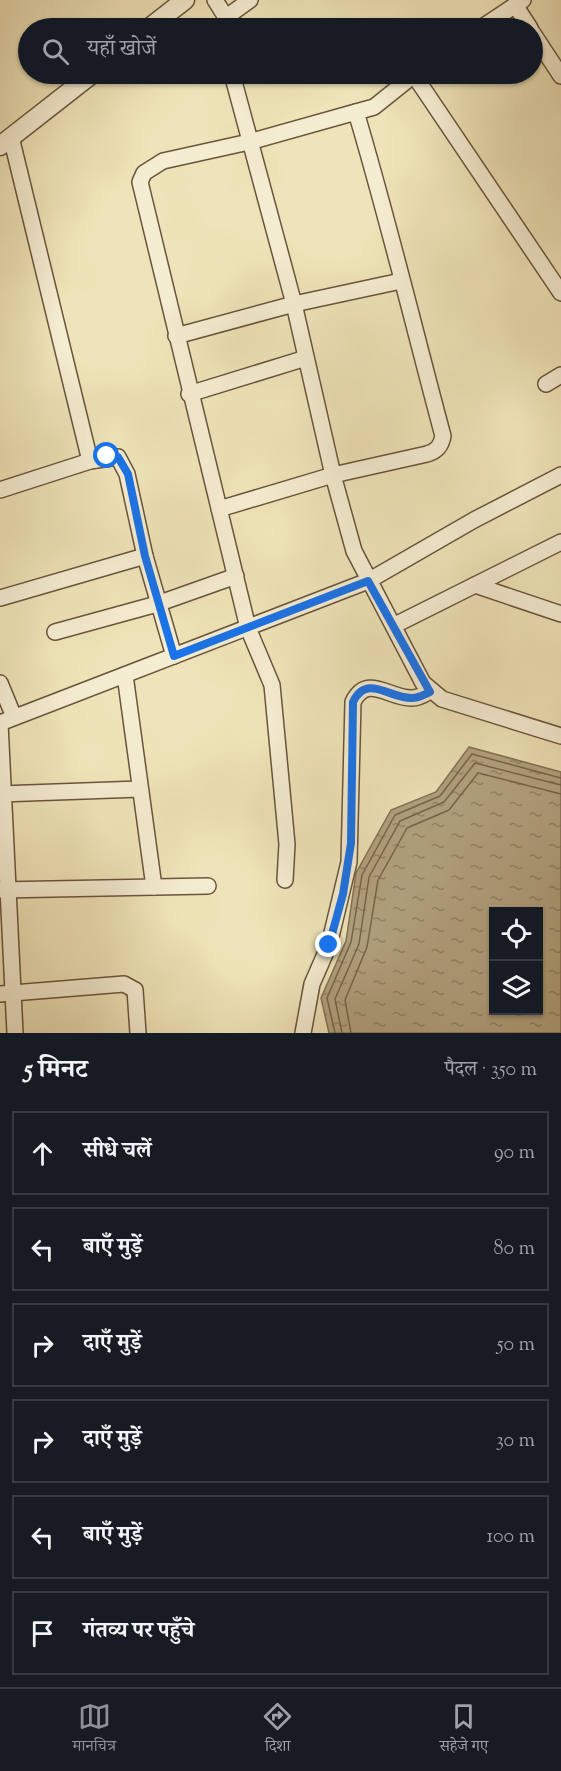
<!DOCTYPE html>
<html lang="hi">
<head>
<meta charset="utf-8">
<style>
  :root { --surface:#171b24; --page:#242831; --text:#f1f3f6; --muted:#9ea1a6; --line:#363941; --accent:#8c9099 }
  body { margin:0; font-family:"Sorts Mill Goudy","Noto Serif Devanagari",serif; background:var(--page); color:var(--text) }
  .controls { position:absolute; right:18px; bottom:18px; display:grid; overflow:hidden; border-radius:0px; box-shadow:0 2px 4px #0004 }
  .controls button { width:54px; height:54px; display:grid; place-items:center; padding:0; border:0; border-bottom:2px solid var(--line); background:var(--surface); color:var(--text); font:30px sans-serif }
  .stop { position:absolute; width:18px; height:18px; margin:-14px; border:4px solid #1a73e8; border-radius:50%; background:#fff }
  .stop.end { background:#1a73e8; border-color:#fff; box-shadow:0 2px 6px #0008 }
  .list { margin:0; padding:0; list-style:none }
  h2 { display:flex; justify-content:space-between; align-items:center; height:78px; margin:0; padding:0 24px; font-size:26px }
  h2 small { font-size:20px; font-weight:400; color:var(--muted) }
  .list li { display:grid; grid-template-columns:39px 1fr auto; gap:18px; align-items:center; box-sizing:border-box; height:84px; margin:0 12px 12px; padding:0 12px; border:2px solid var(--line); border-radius:0px }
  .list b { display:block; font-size:22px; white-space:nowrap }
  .list em { font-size:20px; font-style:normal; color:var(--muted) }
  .icon { flex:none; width:33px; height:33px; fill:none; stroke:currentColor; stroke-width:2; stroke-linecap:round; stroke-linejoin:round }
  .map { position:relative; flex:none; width:561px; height:1033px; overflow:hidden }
  .search { position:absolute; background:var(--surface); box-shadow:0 2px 4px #0004; left:18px; right:18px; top:18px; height:66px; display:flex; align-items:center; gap:15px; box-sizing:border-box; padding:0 21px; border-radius:33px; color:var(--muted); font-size:22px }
  .sheet { height:654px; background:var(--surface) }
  nav { display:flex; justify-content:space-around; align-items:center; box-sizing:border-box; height:84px; border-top:2px solid var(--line); background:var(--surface); font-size:16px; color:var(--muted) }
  nav a { display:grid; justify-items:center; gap:3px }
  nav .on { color:var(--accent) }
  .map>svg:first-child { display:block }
</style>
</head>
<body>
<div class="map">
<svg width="561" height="1033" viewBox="0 0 561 1033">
  <defs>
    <pattern id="water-ripples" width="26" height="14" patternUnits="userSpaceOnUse" patternTransform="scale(1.5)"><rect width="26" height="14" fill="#b2a380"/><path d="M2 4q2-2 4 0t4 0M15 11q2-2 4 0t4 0" fill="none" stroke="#928567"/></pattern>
  </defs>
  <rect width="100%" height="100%" fill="#efe4b9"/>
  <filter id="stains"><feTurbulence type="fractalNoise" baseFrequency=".00333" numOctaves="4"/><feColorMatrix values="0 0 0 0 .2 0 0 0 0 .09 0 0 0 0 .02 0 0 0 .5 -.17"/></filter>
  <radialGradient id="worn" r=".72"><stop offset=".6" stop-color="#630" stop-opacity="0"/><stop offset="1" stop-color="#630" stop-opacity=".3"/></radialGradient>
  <path fill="url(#water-ripples)" stroke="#837154" stroke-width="1.5" fill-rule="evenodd" d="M 469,747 L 561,772 L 561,1033 L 329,1033 L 321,998 L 346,941 L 356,873 L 391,810 L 436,792 ZM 494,912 L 538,912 L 538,1011 L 494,1011 Z"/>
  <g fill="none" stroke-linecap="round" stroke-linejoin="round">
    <g stroke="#776448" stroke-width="1.5">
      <path d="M 335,1033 L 327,998 L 351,942 L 362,875 L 395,815 L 440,796 L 472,754 L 561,778"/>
      <path d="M 342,1033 L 335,999 L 359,944 L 369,877 L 400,821 L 444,802 L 475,763 L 561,785"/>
      <path d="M 351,1033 L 345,1000 L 367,947 L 378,880 L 407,828 L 449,810 L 478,773 L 561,794"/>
    </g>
    <defs>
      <g id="minor">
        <path d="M 215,0 L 227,19"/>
        <path d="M 515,5 L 530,28"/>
        <path d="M 224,28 L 232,13 L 250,0"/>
        <path d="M 481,28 L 523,0"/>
        <path d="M 532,32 L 561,76"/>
        <path d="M 232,74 L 294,304 L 333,475 L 354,551 L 423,683 L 442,699 L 561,736"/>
        <path d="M 356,112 L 374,107 L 414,75 L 561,293"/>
        <path d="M 11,137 L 90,461"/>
        <path d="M 176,336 L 294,304 L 401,281"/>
        <path d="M 546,384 L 561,375"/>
        <path d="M 189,394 L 306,358"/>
        <path d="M 0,490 L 90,461 L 118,457 L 127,474 L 145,556 L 174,656"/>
        <path d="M 219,509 L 333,475 L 427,454 C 437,451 441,446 443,436 C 414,328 388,219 356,112 L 249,142 L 163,161 L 144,173 L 140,182 L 248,628 L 272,685 L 287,844 L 285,880"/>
        <path d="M 475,585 L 561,614"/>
        <path d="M 0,598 L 145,556"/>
        <path d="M 395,625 L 561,542"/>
        <path d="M 55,632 L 157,604 L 236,576"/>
        <path d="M 125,675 L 154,887"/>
        <path d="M 0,683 L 14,717"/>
        <path d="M 0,723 L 368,581 L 474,520 L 561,475"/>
        <path d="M 0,723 L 15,1033"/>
        <path d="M 0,794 L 140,789"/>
        <path d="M 0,890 L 208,886"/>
        <path d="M 0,994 L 124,984 L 135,990 L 138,1033"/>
        <path d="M 303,1033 L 312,984 L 329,945 L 349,862 L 353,702 C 367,673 390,699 412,698 C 419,698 425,694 430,691"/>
      </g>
      <g id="tertiary">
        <path d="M 149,28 L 185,0"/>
        <path d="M 0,146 L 92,74"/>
      </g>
    </defs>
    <use href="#minor" stroke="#69553b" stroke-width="18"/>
    <use href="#tertiary" stroke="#69553b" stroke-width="21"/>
    <use href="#minor" stroke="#f5edd2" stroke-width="15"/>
    <use href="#tertiary" stroke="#f5edd2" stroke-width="18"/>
  </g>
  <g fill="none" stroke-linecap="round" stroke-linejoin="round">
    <path stroke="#1a73e8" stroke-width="8" d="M 107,456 L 118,457 L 128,474 L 145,556 L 174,656 L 368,581 L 430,692 C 425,694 419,698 412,698 C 390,699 367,673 353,702 L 351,843 L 343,894 L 329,945"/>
  </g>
  <rect width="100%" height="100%" filter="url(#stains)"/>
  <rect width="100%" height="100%" fill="url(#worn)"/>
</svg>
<div class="controls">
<button><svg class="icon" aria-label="locate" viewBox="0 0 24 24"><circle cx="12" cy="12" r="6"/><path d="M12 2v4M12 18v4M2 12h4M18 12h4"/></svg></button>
<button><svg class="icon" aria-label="layers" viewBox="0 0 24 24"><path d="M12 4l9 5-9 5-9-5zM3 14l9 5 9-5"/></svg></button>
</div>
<div class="stop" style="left:107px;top:456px"></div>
<div class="stop end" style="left:329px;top:945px"></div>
<div class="search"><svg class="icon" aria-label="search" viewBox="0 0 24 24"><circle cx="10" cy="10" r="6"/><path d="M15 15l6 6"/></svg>यहाँ खोजें</div>
</div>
<section class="sheet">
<h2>5 मिनट<small>पैदल · 350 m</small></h2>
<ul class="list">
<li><svg class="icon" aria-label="ahead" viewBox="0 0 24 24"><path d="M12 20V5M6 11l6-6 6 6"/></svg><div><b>सीधे चलें</b></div><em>90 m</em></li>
<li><svg class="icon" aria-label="left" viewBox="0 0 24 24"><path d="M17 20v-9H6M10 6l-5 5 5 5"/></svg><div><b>बाएँ मुड़ें</b></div><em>80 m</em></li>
<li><svg class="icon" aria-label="right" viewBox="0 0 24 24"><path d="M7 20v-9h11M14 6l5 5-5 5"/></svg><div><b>दाएँ मुड़ें</b></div><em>50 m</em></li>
<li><svg class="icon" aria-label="right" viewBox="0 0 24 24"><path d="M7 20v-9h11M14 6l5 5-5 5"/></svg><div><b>दाएँ मुड़ें</b></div><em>30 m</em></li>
<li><svg class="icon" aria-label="left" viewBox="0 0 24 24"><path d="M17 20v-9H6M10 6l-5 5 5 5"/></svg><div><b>बाएँ मुड़ें</b></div><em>100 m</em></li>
<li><svg class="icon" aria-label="arrive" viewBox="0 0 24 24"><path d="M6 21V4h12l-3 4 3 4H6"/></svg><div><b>गंतव्य पर पहुँचे</b></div></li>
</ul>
</section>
<nav>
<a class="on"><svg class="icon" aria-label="map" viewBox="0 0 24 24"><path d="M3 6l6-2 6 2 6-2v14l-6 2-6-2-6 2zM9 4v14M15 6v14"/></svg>मानचित्र</a>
<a><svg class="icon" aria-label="directions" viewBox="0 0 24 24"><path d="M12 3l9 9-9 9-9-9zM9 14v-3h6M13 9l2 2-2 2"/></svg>दिशा</a>
<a><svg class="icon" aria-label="saved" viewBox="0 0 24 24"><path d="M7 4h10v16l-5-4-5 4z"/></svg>सहेजे गए</a>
</nav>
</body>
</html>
